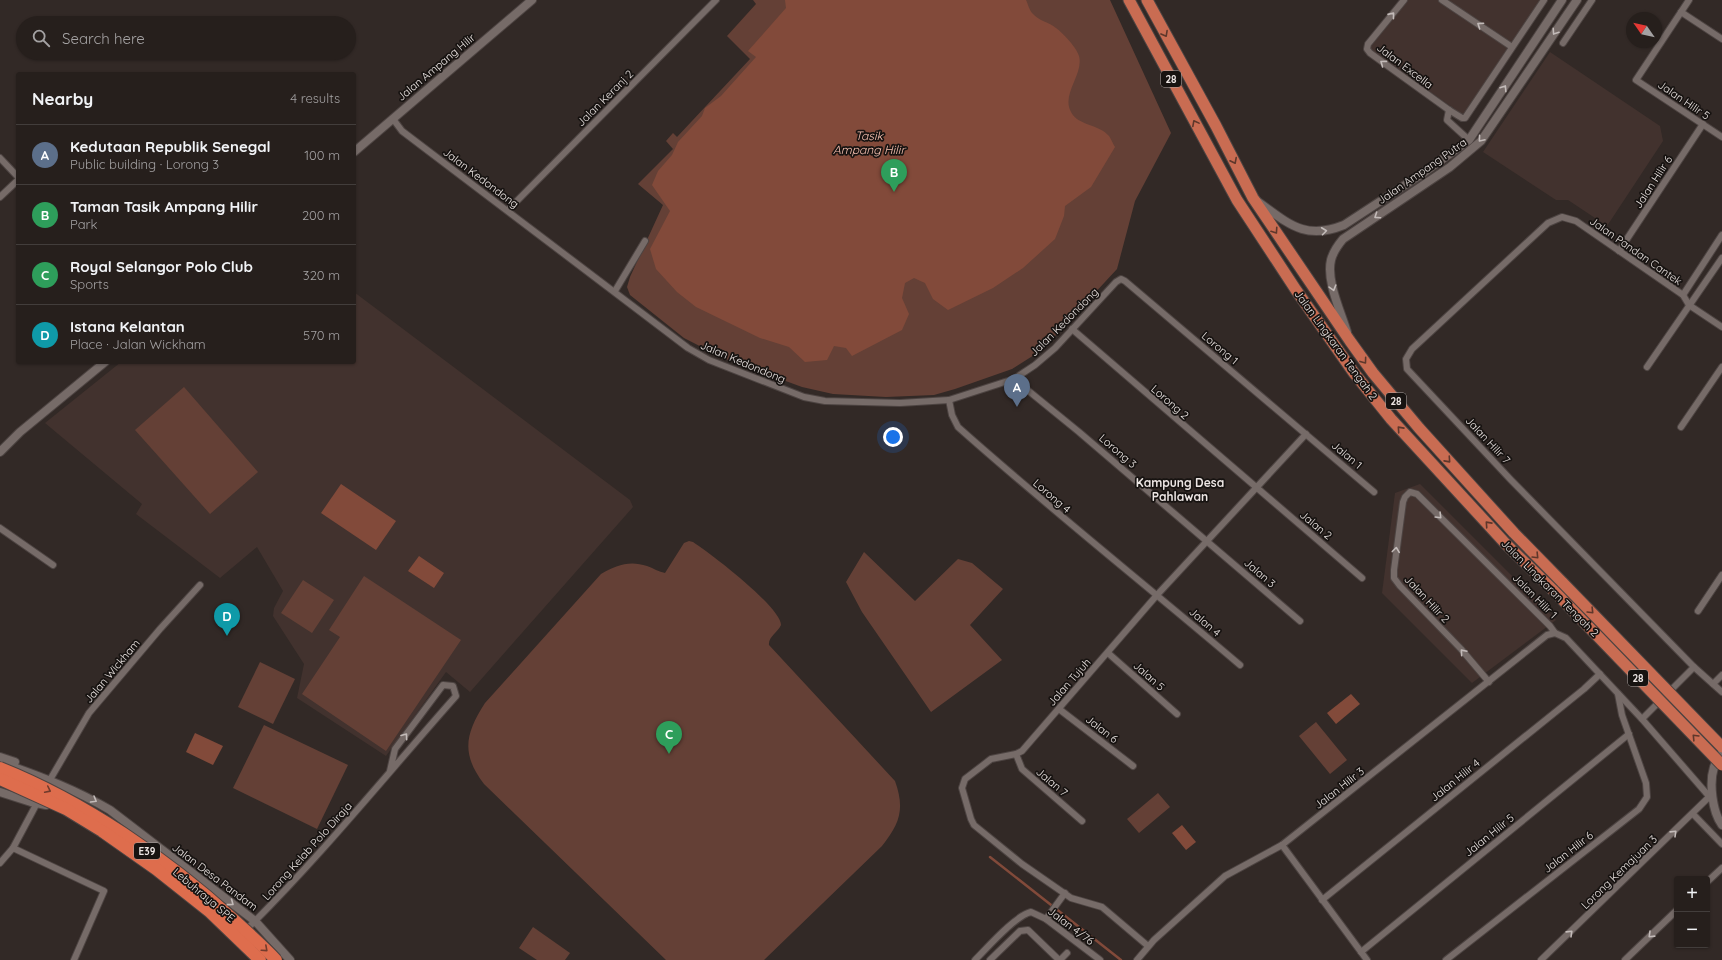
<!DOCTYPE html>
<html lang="en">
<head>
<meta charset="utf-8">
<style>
  :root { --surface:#261f1c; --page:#2e2725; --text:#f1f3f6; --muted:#a4a2a3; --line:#423d3b; --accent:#8c9099 }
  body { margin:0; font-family:Quicksand,sans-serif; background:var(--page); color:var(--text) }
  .controls { position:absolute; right:12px; bottom:12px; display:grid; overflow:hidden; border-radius:4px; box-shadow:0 1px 3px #0004 }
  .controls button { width:36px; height:36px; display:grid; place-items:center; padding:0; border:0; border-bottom:1px solid var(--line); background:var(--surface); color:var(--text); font:20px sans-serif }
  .compass { position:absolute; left:1626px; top:12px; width:36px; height:36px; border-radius:50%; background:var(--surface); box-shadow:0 1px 3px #0004; rotate:304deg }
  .you { position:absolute; left:893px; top:437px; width:14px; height:14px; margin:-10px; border:3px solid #fff; border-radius:50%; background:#1a73e8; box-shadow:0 0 0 6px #1a73e833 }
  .badge { display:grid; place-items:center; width:26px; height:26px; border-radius:50%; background:var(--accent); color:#fff; font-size:13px; font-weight:700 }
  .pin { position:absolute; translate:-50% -33px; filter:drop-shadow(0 1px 2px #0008) }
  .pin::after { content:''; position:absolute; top:21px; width:14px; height:12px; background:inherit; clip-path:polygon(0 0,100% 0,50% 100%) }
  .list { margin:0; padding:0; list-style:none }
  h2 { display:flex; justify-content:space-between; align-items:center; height:52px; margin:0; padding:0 16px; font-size:17px }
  h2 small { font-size:13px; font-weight:400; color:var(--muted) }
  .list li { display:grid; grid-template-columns:26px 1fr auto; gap:12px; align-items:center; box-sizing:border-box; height:60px; padding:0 16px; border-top:1px solid var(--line) }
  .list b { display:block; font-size:15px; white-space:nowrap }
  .list p { margin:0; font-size:13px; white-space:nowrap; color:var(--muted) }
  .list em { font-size:13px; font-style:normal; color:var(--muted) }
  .icon { flex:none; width:22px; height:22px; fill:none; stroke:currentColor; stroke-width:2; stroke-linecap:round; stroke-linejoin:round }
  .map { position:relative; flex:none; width:1722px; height:960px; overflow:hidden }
  .search { position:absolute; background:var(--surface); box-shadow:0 1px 3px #0004; left:16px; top:16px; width:340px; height:44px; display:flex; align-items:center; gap:10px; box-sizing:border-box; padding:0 14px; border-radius:22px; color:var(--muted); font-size:15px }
  .panel { position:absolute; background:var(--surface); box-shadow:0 1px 3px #0004; left:16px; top:72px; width:340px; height:292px; border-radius:4px }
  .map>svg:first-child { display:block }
</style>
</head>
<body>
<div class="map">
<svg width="1722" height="960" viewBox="0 0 1722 960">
  <rect width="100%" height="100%" fill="#322926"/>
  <g fill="#42322e">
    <path d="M 1408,0 L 1540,0 L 1463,115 L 1370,49 L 1371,46 Z"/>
    <path d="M 1550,52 L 1660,126 L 1663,141 L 1607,226 L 1568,200 L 1556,200 L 1483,152 Z"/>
    <path d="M 354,292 L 630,500 L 633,507 L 470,692 L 446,672 L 386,756 L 297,698 L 304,664 L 273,616 L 274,608 L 283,591 L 257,547 L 220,578 L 136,514 L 142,504 L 45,423 L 121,362 L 354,362 Z"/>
    <path d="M 1420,484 L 1556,620 L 1472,683 L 1382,593 L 1395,493 Z"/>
  </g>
  <g fill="#644036">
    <path d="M 753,0 L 1110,0 L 1171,133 L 1135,201 L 1117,269 L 1042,350 L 1012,369 L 955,389 L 934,395 L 886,397 L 833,394 L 802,387 L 723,358 L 684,338 L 630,295 L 627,287 L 630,277 L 663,205 L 638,184 L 673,149 L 666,141 L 673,133 L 677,137 L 750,59 L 727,36 L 756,4 Z"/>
    <path d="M 184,387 L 258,472 L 210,514 L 135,430 Z"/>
    <path d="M 689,541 L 693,542 C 710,553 781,607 781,625 C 778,632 768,637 769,645 L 895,781 C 905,809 900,823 882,846 L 764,960 L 666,960 L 484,784 C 461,754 465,734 485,703 L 601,574 C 616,565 630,560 647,566 C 653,568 659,572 665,573 L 684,543 Z"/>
    <path d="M 864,552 L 915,601 L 958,559 L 972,563 L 1003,589 L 970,625 L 1002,660 L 931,712 L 862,612 L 846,582 Z"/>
    <path d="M 364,576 L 461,640 L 386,751 L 302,694 L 340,637 L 329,630 Z"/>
    <path d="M 303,580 L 334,600 L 312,633 L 281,613 Z"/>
    <path d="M 260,662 L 295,679 L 273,724 L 238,707 Z"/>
    <path d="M 1316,722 L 1347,760 L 1330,774 L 1299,736 Z"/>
    <path d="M 264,725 L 348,765 L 317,829 L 233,788 Z"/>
    <path d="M 1158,793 L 1170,807 L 1139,833 L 1127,819 Z"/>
    <path d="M 533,927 L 570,953 L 565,960 L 537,960 L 519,948 Z"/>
  </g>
  <g fill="#824a3a">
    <path d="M 785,0 L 1026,0 C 1028,4 1029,10 1033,14 C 1039,21 1049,22 1056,28 C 1062,32 1077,48 1079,56 C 1084,74 1061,94 1071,112 C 1078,126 1099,124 1109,136 C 1111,139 1113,144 1115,147 L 1091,187 L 1065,206 L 1064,216 L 1055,239 L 1023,268 L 993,288 L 948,310 L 933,299 L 925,283 L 914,278 L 905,283 L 902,298 L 909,314 L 902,330 L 852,356 L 846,348 L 834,346 L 827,360 L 805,362 L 789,347 L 760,338 L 696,307 L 677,292 L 656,269 L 650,249 L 670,211 L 652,185 L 658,171 L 672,155 L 678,142 L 702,116 L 705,108 L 721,96 L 756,57 L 748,51 L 786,8 Z"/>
    <path d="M 341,484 L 396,521 L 376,550 L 321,513 Z"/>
    <path d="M 419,556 L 444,573 L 434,588 L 408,571 Z"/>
    <path d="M 1351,694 L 1360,704 L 1336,724 L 1327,713 Z"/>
    <path d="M 195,733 L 223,746 L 213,765 L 186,752 Z"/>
    <path d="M 1182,825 L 1196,842 L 1186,850 L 1172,833 Z"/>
  </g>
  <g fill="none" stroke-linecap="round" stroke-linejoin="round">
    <path stroke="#824a3a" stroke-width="2.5" d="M 990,857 L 1121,960"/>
    <defs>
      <g id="minor">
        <path d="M 1404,0 L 1368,44 L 1367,49 L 1370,53 L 1449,110 L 1462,118 L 1465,118 L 1544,0"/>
        <path d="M 1442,0 L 1512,47"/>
        <path d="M 1689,0 L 1636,80 L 1722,137"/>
        <path d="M 1681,12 L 1722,39"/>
        <path d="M 1563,43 L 1592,0"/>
        <path d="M 1449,110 L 1447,120 L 1469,140"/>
        <path d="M 393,119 L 402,131 L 688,348 L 709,360 L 804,397 L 825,401 L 900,403 L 949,400 L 1014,379 L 1035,365 L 1055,348 L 1116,282 L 1121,279 L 1125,281 L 1374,492"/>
        <path d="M 0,158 L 18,177"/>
        <path d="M 0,197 L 18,180"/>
        <path d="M 508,210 L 716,0"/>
        <path d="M 1619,251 L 1703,124"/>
        <path d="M 615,291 L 645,241"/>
        <path d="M 1683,295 L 1722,235"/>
        <path d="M 1722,327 L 1689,305 L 1683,295 L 1576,221 L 1562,217 L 1548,223 L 1412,349 L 1406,359 L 1407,369 L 1511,480 L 1694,667 L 1722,692"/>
        <path d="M 1072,329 L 1362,578"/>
        <path d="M 1647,367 L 1722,258"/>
        <path d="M 1014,379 L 1079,432 L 1300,621"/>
        <path d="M 949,400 L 952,415 L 958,427 C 1050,509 1146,585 1240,665"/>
        <path d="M 1681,427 L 1722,367"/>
        <path d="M 0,528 L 53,565"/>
        <path d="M 1698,611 L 1722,575"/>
        <path d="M 1108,653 L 1177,714"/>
        <path d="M 1489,682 L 1461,649 L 1400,586 L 1394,578 L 1394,570 L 1403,502 L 1405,497 L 1410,492 L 1417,494 L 1550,626 L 1555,633 L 1566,638 L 1642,719 L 1714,802"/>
        <path d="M 1713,684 L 1722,675"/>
        <path d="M 1059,709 L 1133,766"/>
        <path d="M 1642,719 L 1694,667"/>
        <path d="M 1016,754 L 1022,769 L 1082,821"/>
        <path d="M 51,778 L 89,713 L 160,629 L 200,585"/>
        <path d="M 1693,814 L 1722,844"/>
        <path d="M 1282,845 L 1367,960"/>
        <path d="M 13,848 L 104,891 L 74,960"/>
        <path d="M 0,863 L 13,848 L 37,803"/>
        <path d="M 1707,882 L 1722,868"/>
        <path d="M 1322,900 L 1584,689 L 1600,674"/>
        <path d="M 1046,919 L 1065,893"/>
        <path d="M 245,931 C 320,857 386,775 456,696 L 453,686 L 443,685 L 395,749 L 390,771"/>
        <path d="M 1148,946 L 1102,907 L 1071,898 L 1022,864 L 974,825 L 971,819 L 962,788 L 965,779 L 991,759 L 1016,754 L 1022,751 L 1157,595 L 1306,434"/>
        <path d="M 1361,952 L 1629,734"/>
        <path d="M 975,960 C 987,948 1016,915 1031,912 L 1046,919 L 1100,960"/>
        <path d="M 990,960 L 1020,931 L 1028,930 L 1059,960"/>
        <path d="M 1060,960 L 1067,953"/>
        <path d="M 1137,960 L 1154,940 L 1225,876 L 1282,845 L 1547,635 L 1555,633"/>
        <path d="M 1446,960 L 1639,809 L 1647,797 L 1646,783 L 1622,715 L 1618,694"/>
        <path d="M 1541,960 L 1709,797"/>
        <path d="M 1625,960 L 1677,910"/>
      </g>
      <g id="tertiary">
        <path d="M 354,152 L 532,0"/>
        <path d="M 1257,201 C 1288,223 1304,241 1344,225 L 1422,174 L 1469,140 L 1562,0"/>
        <path d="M 1347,332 C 1341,312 1326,281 1331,260 C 1333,252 1338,245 1343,239 L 1450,167 L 1481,141 L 1577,0"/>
        <path d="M 0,452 L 20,432 L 105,362"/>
        <path d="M 1722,753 C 1719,758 1716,762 1714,767 C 1709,783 1712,811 1722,825"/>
        <path d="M 0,757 L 15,762"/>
        <path d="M 5,764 C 42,777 76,790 110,810 L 255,921 L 290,960"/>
        <path d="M 0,792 L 31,802 L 46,805"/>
      </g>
      <g id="trunk">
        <path d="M 1129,0 L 1237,200 L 1296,290 L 1354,373 L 1391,419 L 1505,543 L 1555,592"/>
        <path d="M 1147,0 L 1216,126 L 1253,198 L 1350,341 L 1373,373 L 1419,428 L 1514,533 L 1563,583"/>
      </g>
    </defs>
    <use href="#minor" stroke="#4d4442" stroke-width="8"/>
    <use href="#tertiary" stroke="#4d4442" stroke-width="10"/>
    <use href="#trunk" stroke="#4d4442" stroke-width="13"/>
    <use href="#minor" stroke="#766b68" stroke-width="6"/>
    <use href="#tertiary" stroke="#766b68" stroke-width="8"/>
    <use href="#trunk" stroke="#c96c52" stroke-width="11"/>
    <defs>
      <g id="trunk-bridge">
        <path d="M 1563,583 L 1722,747"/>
        <path d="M 1555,592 L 1722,765"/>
      </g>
      <g id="motorway-bridge">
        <path d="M 0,768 C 85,802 166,858 234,920 C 248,933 263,946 276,960"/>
        <path d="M 0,779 L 66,809 L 102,831 L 156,869 L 209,911 L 260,960"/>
      </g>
    </defs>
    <use href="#trunk-bridge" stroke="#4d4442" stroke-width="13" stroke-linecap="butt"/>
    <use href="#motorway-bridge" stroke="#4d4442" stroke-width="14" stroke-linecap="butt"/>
    <use href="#trunk-bridge" stroke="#c96c52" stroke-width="11"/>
    <use href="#motorway-bridge" stroke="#de6d4d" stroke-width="12"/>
  </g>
  <defs><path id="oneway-chevron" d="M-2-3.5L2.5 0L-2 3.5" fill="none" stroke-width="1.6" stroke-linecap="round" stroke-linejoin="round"/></defs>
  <g stroke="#c3bbb9">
    <use href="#oneway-chevron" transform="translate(1392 15) rotate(-51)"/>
    <use href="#oneway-chevron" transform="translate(1480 25) rotate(-146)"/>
    <use href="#oneway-chevron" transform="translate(1555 32) rotate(124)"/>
    <use href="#oneway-chevron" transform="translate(1383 63) rotate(-144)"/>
    <use href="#oneway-chevron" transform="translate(1504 88) rotate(-57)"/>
    <use href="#oneway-chevron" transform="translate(1481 139) rotate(130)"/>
    <use href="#oneway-chevron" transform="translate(1377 216) rotate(146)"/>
    <use href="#oneway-chevron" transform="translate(1324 231) rotate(-7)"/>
    <use href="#oneway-chevron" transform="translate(1333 288) rotate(74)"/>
    <use href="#oneway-chevron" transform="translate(1439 516) rotate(45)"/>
    <use href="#oneway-chevron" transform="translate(1396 550) rotate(-83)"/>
    <use href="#oneway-chevron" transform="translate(1463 652) rotate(-131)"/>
    <use href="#oneway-chevron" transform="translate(405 736) rotate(-54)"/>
    <use href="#oneway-chevron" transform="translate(94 800) rotate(30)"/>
    <use href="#oneway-chevron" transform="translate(1674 833) rotate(-44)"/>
    <use href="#oneway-chevron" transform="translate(231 903) rotate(37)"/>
    <use href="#oneway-chevron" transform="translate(1570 933) rotate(-44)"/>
    <use href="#oneway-chevron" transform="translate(1651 935) rotate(136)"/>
  </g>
  <g stroke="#5e372b">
    <use href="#oneway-chevron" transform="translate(1165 34) rotate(61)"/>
    <use href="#oneway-chevron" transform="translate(1195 123) rotate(-118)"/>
    <use href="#oneway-chevron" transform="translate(1234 161) rotate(63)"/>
    <use href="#oneway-chevron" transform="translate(1275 231) rotate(56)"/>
    <use href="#oneway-chevron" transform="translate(1364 361) rotate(54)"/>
    <use href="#oneway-chevron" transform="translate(1400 429) rotate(-132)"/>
    <use href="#oneway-chevron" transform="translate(1448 460) rotate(48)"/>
    <use href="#oneway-chevron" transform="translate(1488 524) rotate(-132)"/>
    <use href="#oneway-chevron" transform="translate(1536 556) rotate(46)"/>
    <use href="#oneway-chevron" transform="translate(1591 611) rotate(46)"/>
    <use href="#oneway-chevron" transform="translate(1695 737) rotate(-134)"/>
  </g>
  <g stroke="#713b2c">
    <use href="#oneway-chevron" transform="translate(48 790) rotate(26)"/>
    <use href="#oneway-chevron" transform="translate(265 949) rotate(42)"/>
  </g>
  <g text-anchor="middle" stroke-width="3.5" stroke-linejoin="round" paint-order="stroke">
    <g fill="#171311" stroke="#ada7a5" stroke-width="1">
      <rect x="1161" y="71" width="20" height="16" rx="3"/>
      <rect x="1386" y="393" width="20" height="16" rx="3"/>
      <rect x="1628" y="670" width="20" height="16" rx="3"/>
      <rect x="134" y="843" width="26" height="16" rx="3"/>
    </g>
    <g font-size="10" font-weight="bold" fill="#ede6e4">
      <text x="1171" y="83">28</text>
      <text x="1396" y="405">28</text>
      <text x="1638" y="682">28</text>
      <text x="147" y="855">E39</text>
    </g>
    <g font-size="11" fill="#ede6e4" stroke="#171311">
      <text transform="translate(1405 66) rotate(37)" y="4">Jalan Excella</text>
      <text transform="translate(436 67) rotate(-40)" y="4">Jalan Ampang Hilir</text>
      <text transform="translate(605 98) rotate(-45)" y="4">Jalan Keranj 2</text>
      <text transform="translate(1684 100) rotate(34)" y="4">Jalan Hilir 5</text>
      <text transform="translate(1422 171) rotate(-35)" y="4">Jalan Ampang Putra</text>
      <text transform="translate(481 178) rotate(37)" y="4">Jalan Kedondong</text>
      <text transform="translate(1653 182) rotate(-57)" y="4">Jalan Hilir 6</text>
      <text transform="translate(1636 251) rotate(35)" y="4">Jalan Pandan Cantek</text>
      <text transform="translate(1064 322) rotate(-45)" y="4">Jalan Kedondong</text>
      <text transform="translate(1336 345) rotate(54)" y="4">Jalan Lingkaran Tengah 2</text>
      <text transform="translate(1220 348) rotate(40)" y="4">Lorong 1</text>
      <text transform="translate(743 362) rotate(23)" y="4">Jalan Kedondong</text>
      <text transform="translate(1170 402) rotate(41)" y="4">Lorong 2</text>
      <text transform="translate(1488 440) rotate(47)" y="4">Jalan Hilir 7</text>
      <text transform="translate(1118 451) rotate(41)" y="4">Lorong 3</text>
      <text transform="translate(1347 455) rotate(40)" y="4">Jalan 1</text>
      <text transform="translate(1052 496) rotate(41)" y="4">Lorong 4</text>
      <text transform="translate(1316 525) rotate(40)" y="4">Jalan 2</text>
      <text transform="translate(1260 573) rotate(41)" y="4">Jalan 3</text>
      <text transform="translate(1550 588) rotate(45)" y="4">Jalan Lingkaran Tengah 2</text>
      <text transform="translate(1535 596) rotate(45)" y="4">Jalan Hilir 1</text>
      <text transform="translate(1427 599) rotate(47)" y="4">Jalan Hilir 2</text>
      <text transform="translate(1205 622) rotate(41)" y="4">Jalan 4</text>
      <text transform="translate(112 671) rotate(-50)" y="4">Jalan Wickham</text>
      <text transform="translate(1149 676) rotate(42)" y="4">Jalan 5</text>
      <text transform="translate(1069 682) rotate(-49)" y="4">Jalan Tujuh</text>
      <text transform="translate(1102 729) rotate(38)" y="4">Jalan 6</text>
      <text transform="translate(1455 780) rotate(-39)" y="4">Jalan Hilir 4</text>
      <text transform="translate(1052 782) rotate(40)" y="4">Jalan 7</text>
      <text transform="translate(1339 788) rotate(-38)" y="4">Jalan Hilir 3</text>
      <text transform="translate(1489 835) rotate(-39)" y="4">Jalan Hilir 5</text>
      <text transform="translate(307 851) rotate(-48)" y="4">Lorong Kelab Polo Diraja</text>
      <text transform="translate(1568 852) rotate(-38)" y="4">Jalan Hilir 6</text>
      <text transform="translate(1619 872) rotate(-44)" y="4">Lorong Kemajuan 3</text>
      <text transform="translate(215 877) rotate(37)" y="4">Jalan Desa Pandam</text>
      <text transform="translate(204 895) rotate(40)" y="4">Lebuhraya SPE</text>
      <text transform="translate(1071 926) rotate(37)" y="4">Jalan 4/76</text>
    </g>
    <g font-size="12" font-style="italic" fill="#fcc5b5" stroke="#171311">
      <text x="869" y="140">Tasik<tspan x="869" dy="14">Ampang Hilir</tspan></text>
    </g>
    <g font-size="12" font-weight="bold" fill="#ede6e4" stroke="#171311">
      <text x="1180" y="487">Kampung Desa<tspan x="1180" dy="14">Pahlawan</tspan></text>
    </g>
  </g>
</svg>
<div class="controls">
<button>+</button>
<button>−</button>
</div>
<svg class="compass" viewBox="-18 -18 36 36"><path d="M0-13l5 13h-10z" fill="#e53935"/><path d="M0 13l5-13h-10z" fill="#a4a2a3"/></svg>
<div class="you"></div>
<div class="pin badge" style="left:1017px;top:407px;background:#5c6f8a">A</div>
<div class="pin badge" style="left:894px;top:192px;background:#2e9e5b">B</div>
<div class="pin badge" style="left:669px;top:754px;background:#2e9e5b">C</div>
<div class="pin badge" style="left:227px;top:636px;background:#0f9aa8">D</div>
<div class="search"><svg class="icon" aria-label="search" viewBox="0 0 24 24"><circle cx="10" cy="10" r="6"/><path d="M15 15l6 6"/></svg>Search here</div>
<section class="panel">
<h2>Nearby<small>4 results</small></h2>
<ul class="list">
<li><span class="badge" style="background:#5c6f8a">A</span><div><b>Kedutaan Republik Senegal</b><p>Public building · Lorong 3</p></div><em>100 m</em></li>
<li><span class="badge" style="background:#2e9e5b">B</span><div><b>Taman Tasik Ampang Hilir</b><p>Park</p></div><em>200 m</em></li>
<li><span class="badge" style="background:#2e9e5b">C</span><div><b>Royal Selangor Polo Club</b><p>Sports</p></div><em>320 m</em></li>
<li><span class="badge" style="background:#0f9aa8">D</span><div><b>Istana Kelantan</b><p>Place · Jalan Wickham</p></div><em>570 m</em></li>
</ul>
</section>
</div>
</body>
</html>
